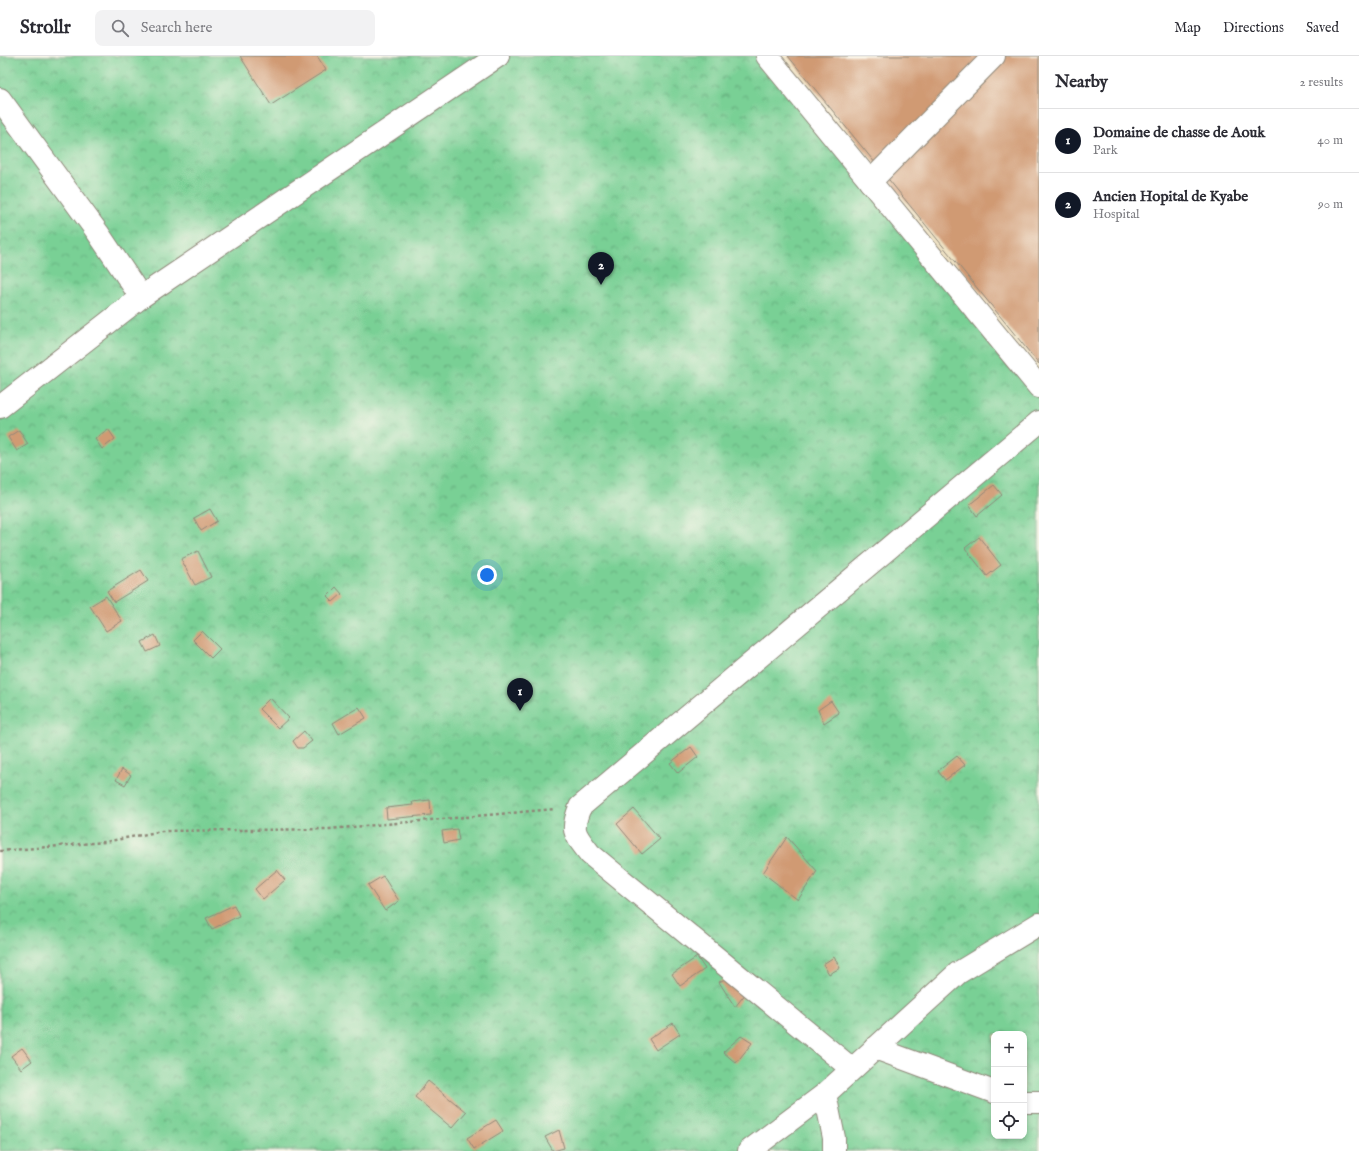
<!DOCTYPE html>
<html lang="en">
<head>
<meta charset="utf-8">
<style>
  :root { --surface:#fff; --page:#f2f2f3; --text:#2b2b33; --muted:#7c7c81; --line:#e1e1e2; --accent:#111827 }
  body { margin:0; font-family:"IM FELL English",serif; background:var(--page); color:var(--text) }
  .controls { position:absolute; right:12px; bottom:12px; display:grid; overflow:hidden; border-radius:8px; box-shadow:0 2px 6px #0003 }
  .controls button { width:36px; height:36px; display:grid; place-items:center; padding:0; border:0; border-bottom:1px solid var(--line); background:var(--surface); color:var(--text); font:20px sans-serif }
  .you { position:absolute; left:487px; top:519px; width:14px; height:14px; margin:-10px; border:3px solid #fff; border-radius:50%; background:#1a73e8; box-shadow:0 0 0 6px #1a73e833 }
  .badge { display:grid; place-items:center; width:26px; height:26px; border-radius:50%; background:var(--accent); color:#fff; font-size:13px; font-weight:700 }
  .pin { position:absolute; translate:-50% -33px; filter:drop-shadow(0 1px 2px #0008) }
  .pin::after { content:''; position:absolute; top:21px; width:14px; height:12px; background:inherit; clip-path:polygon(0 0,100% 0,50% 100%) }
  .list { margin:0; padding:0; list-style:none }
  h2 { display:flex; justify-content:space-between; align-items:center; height:52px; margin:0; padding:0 16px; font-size:17px }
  h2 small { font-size:13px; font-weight:400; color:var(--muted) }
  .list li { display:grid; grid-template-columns:26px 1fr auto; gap:12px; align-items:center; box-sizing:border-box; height:64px; padding:0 16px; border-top:1px solid var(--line) }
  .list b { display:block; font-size:15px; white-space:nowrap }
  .list p { margin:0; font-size:13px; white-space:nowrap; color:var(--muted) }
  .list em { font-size:13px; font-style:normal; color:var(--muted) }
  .icon { flex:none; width:22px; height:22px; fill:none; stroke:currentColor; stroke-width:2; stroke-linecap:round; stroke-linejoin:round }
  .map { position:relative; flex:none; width:1039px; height:1095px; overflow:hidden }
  header { display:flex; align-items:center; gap:24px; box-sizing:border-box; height:56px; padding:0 20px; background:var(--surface); border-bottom:1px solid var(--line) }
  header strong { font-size:19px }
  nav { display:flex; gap:22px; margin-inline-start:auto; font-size:14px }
  .search { width:280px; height:36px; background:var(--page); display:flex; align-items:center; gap:10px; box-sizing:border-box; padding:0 14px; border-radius:8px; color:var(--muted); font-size:15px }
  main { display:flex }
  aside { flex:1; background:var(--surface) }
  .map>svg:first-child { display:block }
</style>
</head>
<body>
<header>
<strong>Strollr</strong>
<div class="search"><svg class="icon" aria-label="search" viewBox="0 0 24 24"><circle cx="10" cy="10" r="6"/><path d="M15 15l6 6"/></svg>Search here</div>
<nav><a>Map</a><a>Directions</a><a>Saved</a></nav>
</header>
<main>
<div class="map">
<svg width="1039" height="1095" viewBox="0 0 1039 1095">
  <defs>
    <pattern id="park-crowns" width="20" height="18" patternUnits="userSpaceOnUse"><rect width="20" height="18" fill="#79d095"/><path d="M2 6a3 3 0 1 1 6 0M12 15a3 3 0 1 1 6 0" fill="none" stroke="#63a97a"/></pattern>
  </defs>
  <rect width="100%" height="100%" fill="#fbf7ec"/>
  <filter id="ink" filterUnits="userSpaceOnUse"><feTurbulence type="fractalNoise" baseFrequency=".025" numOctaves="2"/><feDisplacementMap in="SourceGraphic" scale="8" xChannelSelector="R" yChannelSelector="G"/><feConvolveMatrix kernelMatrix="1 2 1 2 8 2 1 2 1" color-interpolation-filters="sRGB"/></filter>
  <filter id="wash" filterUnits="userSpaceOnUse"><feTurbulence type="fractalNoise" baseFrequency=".012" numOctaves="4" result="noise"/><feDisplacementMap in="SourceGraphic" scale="16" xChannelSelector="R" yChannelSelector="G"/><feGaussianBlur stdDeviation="0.9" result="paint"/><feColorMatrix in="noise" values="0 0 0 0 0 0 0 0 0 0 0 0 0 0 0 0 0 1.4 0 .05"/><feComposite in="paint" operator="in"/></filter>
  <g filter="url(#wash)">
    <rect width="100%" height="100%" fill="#f0e3c5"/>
    <path fill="url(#park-crowns)" stroke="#527e60" fill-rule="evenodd" d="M 0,0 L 767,0 L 1039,331 L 1039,1095 L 0,1095 ZM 994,978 L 1024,978 L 1024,1080 L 994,1080 Z"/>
    <g id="blocks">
      <g fill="#d09a73">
        <path d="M 240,0 L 317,0 L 326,14 L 271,49 Z"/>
        <path d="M 788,0 L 1039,0 L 1039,308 Z"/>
        <path d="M 108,373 L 115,383 L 102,393 L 95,383 Z"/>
        <path d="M 19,374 L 28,388 L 17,395 L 8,381 Z"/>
        <path d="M 994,429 L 1002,439 L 977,460 L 969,449 Z"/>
        <path d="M 210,453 L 217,465 L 201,475 L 194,462 Z"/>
        <path d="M 979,481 L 1001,509 L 987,520 L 965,492 Z"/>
        <path d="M 198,495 L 211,521 L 195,529 L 181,503 Z"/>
        <path d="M 141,514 L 148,525 L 114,546 L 107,535 Z"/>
        <path d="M 336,531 L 342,538 L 333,546 L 327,540 Z"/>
        <path d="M 106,540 L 122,565 L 106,575 L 90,550 Z"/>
        <path d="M 202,575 L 220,593 L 211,602 L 193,584 Z"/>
        <path d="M 155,579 L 160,590 L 147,596 L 142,586 Z"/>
        <path d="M 270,642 L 289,662 L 278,672 L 259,653 Z"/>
        <path d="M 831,645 L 839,657 L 824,667 L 818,654 Z"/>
        <path d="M 359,651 L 366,662 L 339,678 L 333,667 Z"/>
        <path d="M 304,675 L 312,685 L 303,692 L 298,692 L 293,685 Z"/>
        <path d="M 691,691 L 698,701 L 678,717 L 670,707 Z"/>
        <path d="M 957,700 L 965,709 L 945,724 L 938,715 Z"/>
        <path d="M 122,713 L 131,719 L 125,729 L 116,724 Z"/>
        <path d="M 430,744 L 431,759 L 387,763 L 386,752 L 413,749 L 412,746 Z"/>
        <path d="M 634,753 L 660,783 L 642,798 L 617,768 Z"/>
        <path d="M 457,773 L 459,784 L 444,787 L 442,775 Z"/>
        <path d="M 787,781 L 817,815 L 798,844 L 763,817 Z"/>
        <path d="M 277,814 L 285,824 L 263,843 L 255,833 Z"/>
        <path d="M 383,820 L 399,845 L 385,855 L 368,829 Z"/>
        <path d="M 234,849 L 239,860 L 212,873 L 206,862 Z"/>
        <path d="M 697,901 L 705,913 L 680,930 L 672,918 Z"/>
        <path d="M 834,901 L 840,912 L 829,918 L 823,908 Z"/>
        <path d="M 727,922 L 746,937 L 735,951 L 719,926 Z"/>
        <path d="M 673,967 L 680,978 L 656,994 L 649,983 Z"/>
        <path d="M 741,980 L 752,987 L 736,1007 L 723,996 Z"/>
        <path d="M 22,992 L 32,1005 L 21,1013 L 11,1000 Z"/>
        <path d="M 428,1025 L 466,1056 L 452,1072 L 415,1041 Z"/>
        <path d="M 496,1064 L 503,1075 L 474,1093 L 467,1082 Z"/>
        <path d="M 559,1074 L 564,1092 L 553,1095 L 545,1081 Z"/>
      </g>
    </g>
  </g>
  <g filter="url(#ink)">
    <use href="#blocks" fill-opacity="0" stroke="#8e8778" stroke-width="1"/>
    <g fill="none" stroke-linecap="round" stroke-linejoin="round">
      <defs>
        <g id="minor">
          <path d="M 0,43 L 98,177 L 141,241"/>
          <path d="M 870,126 L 994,0"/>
          <path d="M 0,351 L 141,241 L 498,0"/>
          <path d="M 875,992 L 994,1036"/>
          <path d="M 852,1013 L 590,798 C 575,778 570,776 580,751 L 1039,366"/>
          <path d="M 825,1038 L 834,1082 L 834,1095"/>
          <path d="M 1024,1046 L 1039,1046"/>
          <path d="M 749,1095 L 825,1038 L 958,917 L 1039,868"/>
        </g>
        <path id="highway" d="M 767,0 L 1039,331"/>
      </defs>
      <use href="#minor" stroke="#8e8778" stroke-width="24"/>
      <use href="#highway" stroke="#8e8778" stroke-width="24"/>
      <path stroke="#8e8778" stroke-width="2.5" stroke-dasharray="3 3" stroke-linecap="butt" d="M 0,795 L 105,786 L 162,775 L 330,773 L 555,753"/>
      <use href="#minor" stroke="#fff" stroke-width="22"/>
      <use href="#highway" stroke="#fff" stroke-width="22"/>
    </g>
  </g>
</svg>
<div class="controls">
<button>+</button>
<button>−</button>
<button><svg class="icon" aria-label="locate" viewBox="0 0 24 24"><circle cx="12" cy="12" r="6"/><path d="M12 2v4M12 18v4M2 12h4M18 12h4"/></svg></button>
</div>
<div class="you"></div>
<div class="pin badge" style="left:520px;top:655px">1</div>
<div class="pin badge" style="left:601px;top:229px">2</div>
</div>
<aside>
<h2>Nearby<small>2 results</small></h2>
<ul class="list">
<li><span class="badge">1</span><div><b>Domaine de chasse de Aouk</b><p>Park</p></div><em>40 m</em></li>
<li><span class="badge">2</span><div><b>Ancien Hopital de Kyabe</b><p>Hospital</p></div><em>90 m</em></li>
</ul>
</aside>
</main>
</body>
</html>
